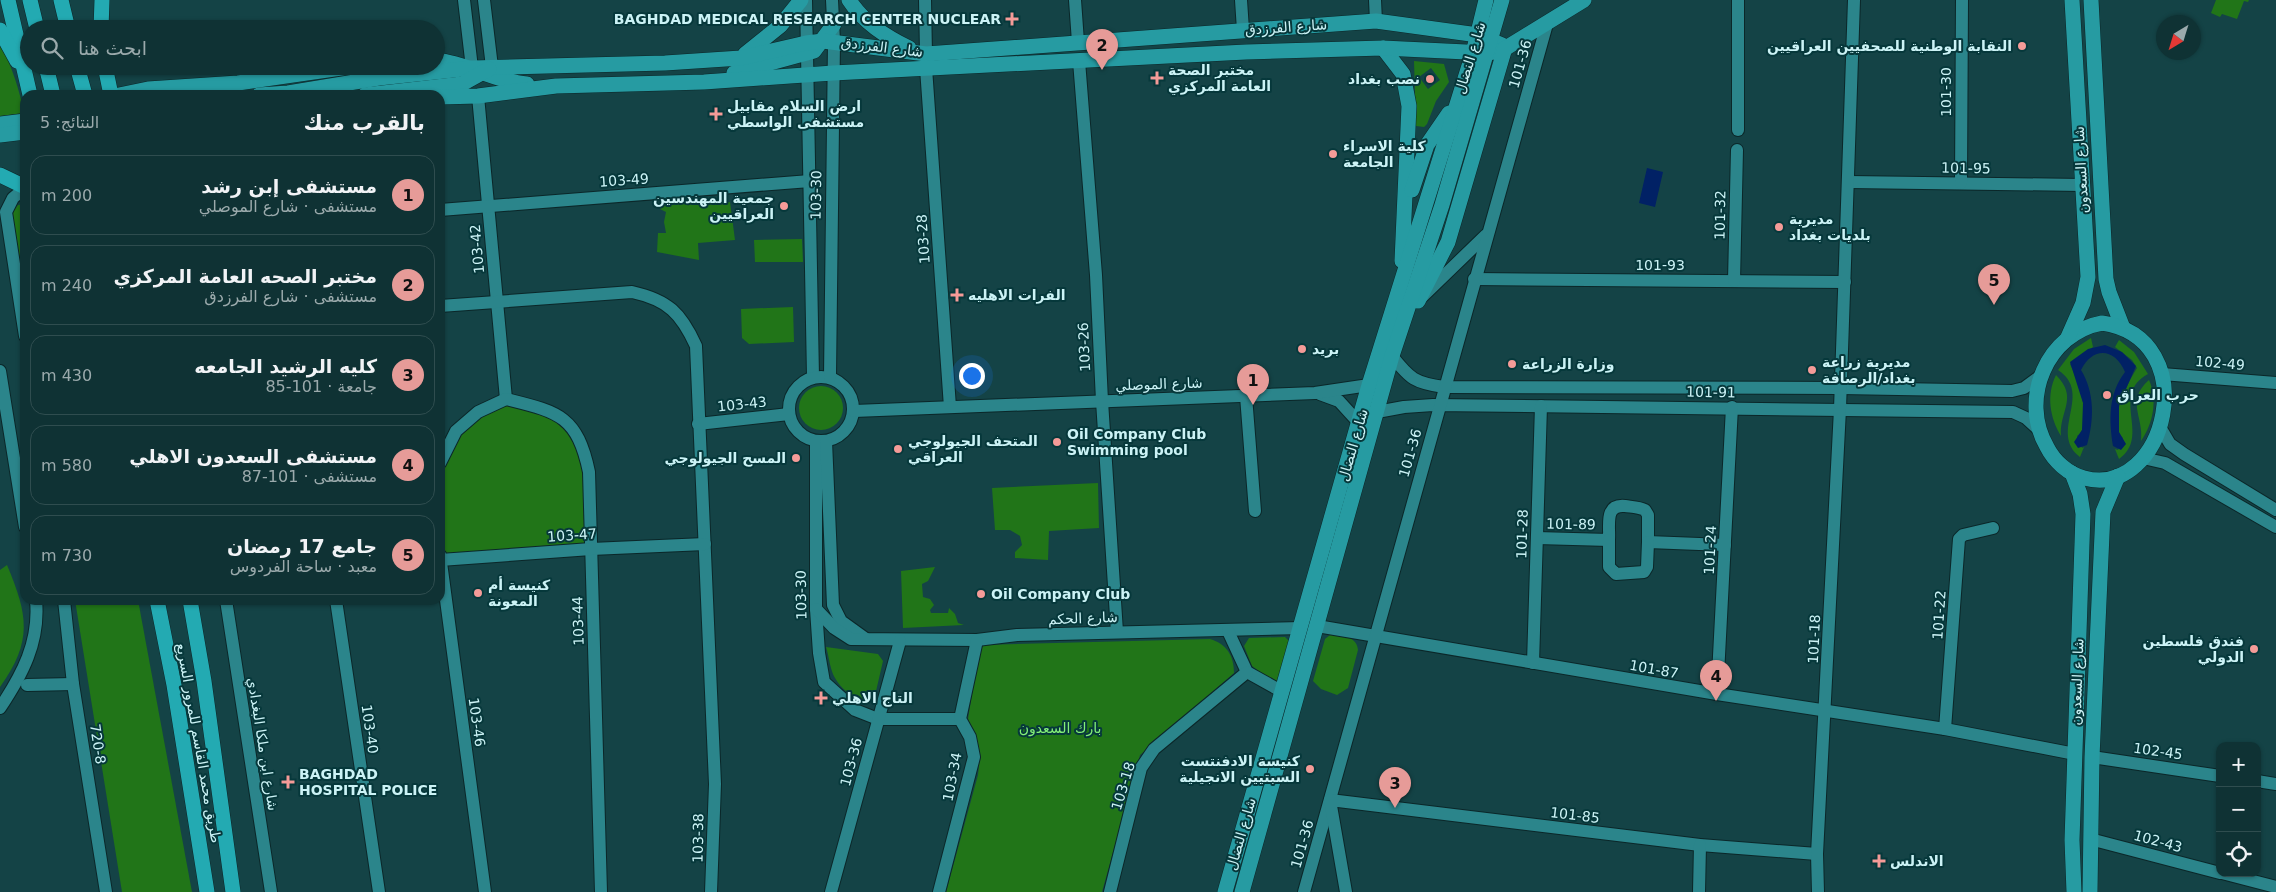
<!DOCTYPE html>
<html lang="ar">
<head>
<meta charset="utf-8">
<style>
  :root { --surface:#0f3234; --page:#183a3c; --text:#f1f3f6; --muted:#9baaac; --line:#2f4d4f; --accent:#e69b98 }
  body { margin:0; font-family:"DejaVu Sans","Noto Naskh Arabic",sans-serif; background:var(--page); color:var(--text); direction:rtl }
  .controls { position:absolute; right:15px; bottom:15px; display:grid; overflow:hidden; border-radius:10px; box-shadow:0 1px 4px #0004 }
  .controls button { width:45px; height:45px; display:grid; place-items:center; padding:0; border:0; border-bottom:1px solid var(--line); background:var(--surface); color:var(--text); font:25px sans-serif }
  .compass { position:absolute; left:2156px; top:15px; width:45px; height:45px; border-radius:50%; background:var(--surface); box-shadow:0 1px 4px #0004; rotate:218deg }
  .you { position:absolute; left:971px; top:375px; width:18px; height:18px; margin:-12px; border:4px solid #fff; border-radius:50%; background:#1a73e8; box-shadow:0 0 0 8px #1a73e833 }
  .badge { display:grid; place-items:center; width:32px; height:32px; border-radius:50%; background:var(--accent); color:#111; font-size:16px; font-weight:700 }
  .pin { position:absolute; translate:-50% -41px; filter:drop-shadow(0 1px 2px #0008) }
  .pin::after { content:''; position:absolute; top:26px; width:18px; height:15px; background:inherit; clip-path:polygon(0 0,100% 0,50% 100%) }
  .list { margin:0; padding:0; list-style:none }
  h2 { display:flex; justify-content:space-between; align-items:center; height:65px; margin:0; padding:0 20px; font-size:21px }
  h2 small { font-size:16px; font-weight:400; color:var(--muted) }
  .list li { display:grid; grid-template-columns:32px 1fr auto; gap:15px; align-items:center; box-sizing:border-box; height:80px; margin:0 10px 10px; padding:0 10px; border:1px solid var(--line); border-radius:15px }
  .list b { display:block; font-size:19px; white-space:nowrap }
  .list p { margin:0; font-size:16px; white-space:nowrap; color:var(--muted) }
  .list em { font-size:16px; font-style:normal; color:var(--muted) }
  .icon { flex:none; width:28px; height:28px; fill:none; stroke:currentColor; stroke-width:2; stroke-linecap:round; stroke-linejoin:round }
  .map { position:relative; flex:none; width:2276px; height:892px; overflow:hidden; direction:ltr }
  .search { position:absolute; background:var(--surface); box-shadow:0 1px 4px #0004; left:20px; top:20px; width:425px; height:55px; display:flex; align-items:center; gap:12px; box-sizing:border-box; padding:0 18px; border-radius:28px; color:var(--muted); font-size:19px }
  .panel { position:absolute; background:var(--surface); box-shadow:0 1px 4px #0004; left:20px; top:90px; width:425px; height:515px; border-radius:15px; direction:rtl }
  .map>svg:first-child { display:block }
</style>
</head>
<body>
<div class="map">
<svg width="2276" height="892" viewBox="0 0 2276 892">
  <rect width="100%" height="100%" fill="#144346"/>
  <g fill="#217518" fill-rule="evenodd">
    <path d="M 2216,0 L 2249,0 L 2248,2 L 2244,1 L 2237,19 L 2222,14 L 2220,17 L 2211,13 Z"/>
    <path d="M 0,44 C 12,67 19,88 24,113 L 0,116 Z"/>
    <path d="M 1414,61 L 1444,64 L 1449,82 L 1436,101 L 1427,124 L 1424,127 L 1416,126 ZM 1431,68 L 1440,80 L 1428,89 L 1419,77 Z"/>
    <path d="M 730,202 L 735,240 L 698,243 L 699,260 L 657,252 L 658,233 L 666,233 L 664,222 L 666,212 L 660,209 L 660,205 Z"/>
    <path d="M 25,204 L 25,277 L 9,217 L 18,205 Z"/>
    <path d="M 802,239 L 803,262 L 755,262 L 754,240 Z"/>
    <path d="M 793,307 L 794,342 L 749,344 L 742,338 L 741,309 Z"/>
    <path d="M 2091,338 L 2093,347 L 2070,364 C 2077,379 2095,424 2077,436 L 2082,448 L 2084,447 L 2080,457 C 2048,432 2094,394 2058,370 L 2074,349 Z"/>
    <path d="M 2119,340 L 2134,352 L 2148,374 C 2109,395 2152,436 2119,459 L 2115,449 L 2118,450 L 2123,438 C 2106,424 2128,382 2137,368 L 2132,360 L 2115,347 Z"/>
    <path d="M 2056,375 C 2079,398 2059,411 2061,436 C 2050,418 2046,395 2056,375 Z"/>
    <path d="M 2149,380 C 2158,400 2153,424 2141,441 C 2144,416 2125,401 2149,380 Z"/>
    <circle cx="821" cy="408" r="22"/>
    <path d="M 506,399 L 569,418 L 589,472 L 591,549 L 446,556 C 438,526 432,453 457,430 C 471,418 490,409 506,399 Z"/>
    <path d="M 1098,483 L 1099,528 L 1049,531 L 1048,560 L 1015,558 L 1015,552 L 1022,545 L 1020,536 L 1010,530 L 995,530 L 992,488 Z"/>
    <path d="M 7,565 C 28,615 33,641 0,687 L 0,570 Z"/>
    <path d="M 935,567 L 928,581 L 922,584 L 923,597 L 930,599 L 934,605 L 930,610 L 931,613 L 948,613 L 949,608 L 955,614 L 958,623 L 964,625 L 903,628 L 901,571 Z"/>
    <path d="M 75,600 L 138,600 L 192,892 L 122,892 Z"/>
    <path d="M 1335,634 C 1345,637 1357,637 1358,650 L 1348,688 L 1337,695 L 1321,689 L 1313,681 L 1325,639 L 1330,635 Z"/>
    <path d="M 1285,637 L 1289,641 L 1277,684 L 1252,666 L 1244,646 L 1249,638 Z"/>
    <path d="M 1210,639 C 1227,644 1234,656 1234,673 L 1140,755 L 1102,892 L 946,892 L 978,775 L 980,757 L 968,719 L 980,645 Z"/>
    <path d="M 826,647 L 878,654 L 883,661 L 874,700 C 859,703 843,692 835,678 C 830,670 829,656 826,647 Z"/>
  </g>
  <g fill="#012165">
    <path d="M 1647,168 L 1663,172 L 1655,207 L 1639,203 Z"/>
    <path d="M 2105,345 L 2122,352 L 2136,366 L 2119,405 L 2119,432 L 2126,444 L 2121,450 L 2113,446 C 2109,420 2108,394 2125,372 C 2115,348 2093,346 2081,370 C 2095,393 2094,420 2087,445 L 2078,448 L 2074,442 L 2082,430 L 2083,403 L 2070,362 L 2088,349 Z"/>
  </g>
  <g fill="none" stroke-linecap="round" stroke-linejoin="round">
    <defs>
      <g id="minor">
        <path d="M 464,0 L 472,68"/>
        <path d="M 484,0 L 492,67"/>
        <path d="M 806,0 L 813,377"/>
        <path d="M 925,0 L 926,54"/>
        <path d="M 1075,0 L 1078,42"/>
        <path d="M 1241,0 L 1243,30"/>
        <path d="M 1375,0 L 1376,21"/>
        <path d="M 1079,61 L 1096,275 L 1102,401 L 1117,632"/>
        <path d="M 926,68 L 950,407"/>
        <path d="M 478,96 L 506,399"/>
        <path d="M 1738,130 L 1738,0"/>
        <path d="M 1849,182 L 2082,185"/>
        <path d="M 1961,183 L 1962,0"/>
        <path d="M 25,188 L 13,198 L 6,212 L 25,336"/>
        <path d="M 440,210 L 810,181"/>
        <path d="M 1474,279 L 1845,282"/>
        <path d="M 1734,281 L 1737,150"/>
        <path d="M 1423,296 L 1486,235"/>
        <path d="M 440,306 L 632,292 C 668,300 681,313 696,346 L 715,784 L 711,892"/>
        <path d="M 1392,356 C 1410,379 1415,383 1444,387 L 1841,388 L 2012,391 L 2024,388 L 2043,374"/>
        <path d="M 0,371 L 25,527"/>
        <path d="M 2162,374 L 2276,383"/>
        <circle cx="821" cy="409" r="32"/>
        <path d="M 830,377 L 834,41 L 832,0"/>
        <path d="M 1320,394 L 1339,401 L 1359,423"/>
        <path d="M 1246,396 L 1255,511"/>
        <path d="M 506,399 C 558,412 577,415 589,472 L 601,892"/>
        <path d="M 854,411 L 1315,393 L 1369,385"/>
        <path d="M 1377,412 L 1404,407 L 1433,405 L 2013,412 L 2026,418 L 2039,430"/>
        <path d="M 698,424 L 789,414"/>
        <path d="M 2160,427 L 2170,444 L 2184,454 L 2276,510"/>
        <path d="M 816,441 L 816,609 L 819,653 L 824,682 L 855,710 L 878,719 L 960,719"/>
        <path d="M 826,441 L 833,605 L 841,621 L 866,639"/>
        <path d="M 2143,458 L 2165,463 L 2276,527"/>
        <path d="M 440,463 L 456,431 L 478,412 L 506,399"/>
        <path d="M 1537,538 L 1609,540 C 1610,525 1604,504 1625,506 C 1632,507 1639,507 1645,510 L 1648,515 L 1648,542 L 1725,545"/>
        <path d="M 1609,540 L 1609,567 L 1616,574 L 1644,572 L 1647,567 L 1648,542"/>
        <path d="M 440,555 L 485,892"/>
        <path d="M 440,560 L 591,549 L 705,544"/>
        <path d="M 64,600 L 73,684 L 106,892"/>
        <path d="M 226,600 L 271,892"/>
        <path d="M 336,600 L 379,892"/>
        <path d="M 816,609 L 834,628 L 851,639 L 977,640 L 1017,635 L 1301,628"/>
        <path d="M 1317,626 L 1717,694 L 1945,729 L 2075,754"/>
        <path d="M 1228,631 L 1247,672 L 1281,691"/>
        <path d="M 1533,663 L 1541,406"/>
        <path d="M 27,685 L 73,684"/>
        <path d="M 1717,694 L 1732,407"/>
        <path d="M 0,708 C 22,675 40,642 36,600"/>
        <path d="M 1945,729 L 1959,539 L 1963,535 L 1993,528"/>
        <path d="M 2092,757 L 2220,776"/>
        <path d="M 2257,781 L 2276,784"/>
        <path d="M 2090,839 L 2220,873"/>
        <path d="M 2222,873 L 2276,887"/>
        <path d="M 831,892 L 900,641"/>
        <path d="M 939,892 L 974,757 L 970,737 L 960,719 L 977,640"/>
        <path d="M 1110,892 L 1141,768 L 1154,749 L 1247,672"/>
        <path d="M 1304,892 L 1547,24"/>
        <path d="M 1346,892 L 1330,800 L 1700,845 L 1817,854"/>
        <path d="M 1699,892 L 1700,845"/>
        <path d="M 1818,892 L 1817,854 L 1840,409 L 1854,0"/>
      </g>
      <g id="major">
        <path d="M 849,0 C 864,23 885,36 909,48"/>
        <path d="M 2091,0 L 2106,279 L 2109,292 L 2123,328"/>
        <path d="M 1383,48 L 1403,74 L 1409,106 L 1402,261"/>
        <path d="M 745,54 L 780,26 L 801,0"/>
        <path d="M 436,60 C 469,64 494,81 527,84"/>
        <path d="M 734,73 L 814,51 L 834,24"/>
        <path d="M 119,95 L 148,89 L 238,83 L 355,66"/>
        <path d="M 259,95 L 288,93 L 379,78 L 472,68 L 665,63 L 741,58 L 806,43 L 823,41 L 926,54 L 1376,21 L 1478,35 L 1502,45 L 1505,48"/>
        <path d="M 365,95 L 462,84 L 489,69"/>
        <path d="M 440,97 L 478,96 L 556,86 L 704,82 L 833,73 L 1246,52 L 1383,48 L 1487,53 L 1501,51 L 1584,0"/>
        <path d="M 0,124 L 25,121"/>
        <path d="M 0,135 L 25,132"/>
        <path d="M 1412,190 L 1427,145 L 1449,113"/>
        <path d="M 1418,301 L 1448,242 L 1505,48"/>
        <path d="M 2102,323 C 2206,338 2166,500 2084,478 C 2068,474 2054,461 2047,447 C 2019,399 2047,333 2102,323 Z"/>
        <path d="M 2068,337 L 2083,303 L 2088,277 L 2072,0"/>
        <path d="M 2072,473 L 2080,494 L 2083,514 L 2072,840 L 2074,892"/>
        <path d="M 1225,892 L 1369,385 L 1473,53 L 1486,0"/>
        <path d="M 1242,892 L 1392,356 L 1442,205 L 1502,0"/>
        <path d="M 2090,892 L 2092,757 L 2103,512 L 2118,476"/>
      </g>
      <g id="highway">
        <path d="M 8,0 L 30,95"/>
        <path d="M 30,0 L 37,29"/>
        <path d="M 61,0 L 68,29"/>
        <path d="M 101,29 L 102,0"/>
        <path d="M 0,30 L 17,61"/>
        <path d="M 46,66 L 53,95"/>
        <path d="M 77,66 L 85,95"/>
        <path d="M 105,66 L 111,95"/>
        <path d="M 0,175 L 25,187"/>
        <path d="M 157,600 L 174,685 L 207,892"/>
        <path d="M 190,600 L 204,681 L 233,892"/>
      </g>
    </defs>
    <use href="#minor" stroke="#0b2729" stroke-width="14"/>
    <use href="#major" stroke="#0b2729" stroke-width="16"/>
    <use href="#highway" stroke="#0b2729" stroke-width="16"/>
    <use href="#minor" stroke="#2b858b" stroke-width="12"/>
    <use href="#major" stroke="#269ba2" stroke-width="15"/>
    <use href="#highway" stroke="#23aab2" stroke-width="15"/>
  </g>
  <g fill="#f59b98" stroke="#06383b" stroke-width="2">
    <path d="M1009.5 11.5h5v5h5v5h-5v5h-5v-5h-5v-5h5z"/>
    <circle cx="2022" cy="46" r="5"/>
    <path d="M1154.5 70.5h5v5h5v5h-5v5h-5v-5h-5v-5h5z"/>
    <circle cx="1430" cy="79" r="5"/>
    <path d="M713.5 106.5h5v5h5v5h-5v5h-5v-5h-5v-5h5z"/>
    <circle cx="1333" cy="154" r="5"/>
    <circle cx="784" cy="206" r="5"/>
    <circle cx="1779" cy="227" r="5"/>
    <path d="M954.5 287.5h5v5h5v5h-5v5h-5v-5h-5v-5h5z"/>
    <circle cx="1302" cy="349" r="5"/>
    <circle cx="1512" cy="364" r="5"/>
    <circle cx="1812" cy="370" r="5"/>
    <circle cx="2107" cy="395" r="5"/>
    <circle cx="1057" cy="442" r="5"/>
    <circle cx="898" cy="449" r="5"/>
    <circle cx="796" cy="458" r="5"/>
    <circle cx="478" cy="593" r="5"/>
    <circle cx="981" cy="594" r="5"/>
    <circle cx="2254" cy="649" r="5"/>
    <path d="M818.5 690.5h5v5h5v5h-5v5h-5v-5h-5v-5h5z"/>
    <circle cx="1310" cy="769" r="5"/>
    <path d="M285.5 774.5h5v5h5v5h-5v5h-5v-5h-5v-5h5z"/>
    <path d="M1876.5 853.5h5v5h5v5h-5v5h-5v-5h-5v-5h5z"/>
  </g>
  <g text-anchor="middle" stroke-width="4" stroke-linejoin="round" paint-order="stroke">
    <g font-size="14" font-weight="bold" fill="#ccf3f6" stroke="#06383b" text-anchor="start">
      <text x="1001" y="24" text-anchor="end">BAGHDAD MEDICAL RESEARCH CENTER NUCLEAR</text>
      <text x="2012" y="51" text-anchor="end">النقابة الوطنية للصحفيين العراقيين</text>
      <text x="1168" y="75">مختبر الصحة<tspan x="1168" dy="16">العامة المركزي</tspan></text>
      <text x="1420" y="84" text-anchor="end">نصب بغداد</text>
      <text x="727" y="111">ارض السلام مقابيل<tspan x="727" dy="16">مستشفى الواسطي</tspan></text>
      <text x="1343" y="151">كلية الاسراء<tspan x="1343" dy="16">الجامعة</tspan></text>
      <text x="774" y="203" text-anchor="end">جمعية المهندسين<tspan x="774" dy="16">العراقيين</tspan></text>
      <text x="1789" y="224">مديرية<tspan x="1789" dy="16">بلديات بغداد</tspan></text>
      <text x="968" y="300">الفرات الاهليه</text>
      <text x="1312" y="354">بريد</text>
      <text x="1822" y="367">مديرية زراعة<tspan x="1822" dy="16">بغداد/الرصافة</tspan></text>
      <text x="1522" y="369">وزارة الزراعة</text>
      <text x="2117" y="400">حرب العراق</text>
      <text x="1067" y="439">Oil Company Club<tspan x="1067" dy="16">Swimming pool</tspan></text>
      <text x="908" y="446">المتحف الجيولوجي<tspan x="908" dy="16">العراقي</tspan></text>
      <text x="786" y="463" text-anchor="end">المسح الجيولوجي</text>
      <text x="488" y="590">كنيسة أم<tspan x="488" dy="16">المعونة</tspan></text>
      <text x="991" y="599">Oil Company Club</text>
      <text x="2244" y="646" text-anchor="end">فندق فلسطين<tspan x="2244" dy="16">الدولي</tspan></text>
      <text x="832" y="703">التاج الاهلي</text>
      <text x="1300" y="766" text-anchor="end">كنيسة الادفنتست<tspan x="1300" dy="16">السبتيين الانجيلية</tspan></text>
      <text x="299" y="779">BAGHDAD<tspan x="299" dy="16">HOSPITAL POLICE</tspan></text>
      <text x="1890" y="866">الاندلس</text>
    </g>
    <g font-size="14" fill="#ccf3f6" stroke="#06383b">
      <text transform="translate(1286 27) rotate(-4)" y="5">شارع الفرزدق</text>
      <text transform="translate(882 47) rotate(7)" y="5">شارع الفرزدق</text>
      <text transform="translate(1470 58) rotate(-73)" y="5">شارع النضال</text>
      <text transform="translate(1520 64) rotate(-74)" y="5">101-36</text>
      <text transform="translate(1946 92) rotate(-90)" y="5">101-30</text>
      <text transform="translate(1966 168) rotate(1)" y="5">101-95</text>
      <text transform="translate(2081 170) rotate(-93)" y="5">شارع السعدون</text>
      <text transform="translate(624 180) rotate(-4)" y="5">103-49</text>
      <text transform="translate(816 195) rotate(-89)" y="5">103-30</text>
      <text transform="translate(1720 215) rotate(-89)" y="5">101-32</text>
      <text transform="translate(923 239) rotate(-94)" y="5">103-28</text>
      <text transform="translate(477 249) rotate(-95)" y="5">103-42</text>
      <text x="1660" y="270">101-93</text>
      <text transform="translate(1084 347) rotate(-93)" y="5">103-26</text>
      <text transform="translate(2220 363) rotate(5)" y="5">102-49</text>
      <text transform="translate(1159 384) rotate(-2)" y="5">شارع الموصلي</text>
      <text transform="translate(1711 392) rotate(1)" y="5">101-91</text>
      <text transform="translate(742 404) rotate(-6)" y="5">103-43</text>
      <text transform="translate(1353 445) rotate(-74)" y="5">شارع النضال</text>
      <text transform="translate(1410 453) rotate(-74)" y="5">101-36</text>
      <text transform="translate(1571 524) rotate(1)" y="5">101-89</text>
      <text transform="translate(1522 534) rotate(-88)" y="5">101-28</text>
      <text transform="translate(572 535) rotate(-4)" y="5">103-47</text>
      <text transform="translate(1710 550) rotate(-87)" y="5">101-24</text>
      <text transform="translate(801 595) rotate(-91)" y="5">103-30</text>
      <text transform="translate(1939 615) rotate(-86)" y="5">101-22</text>
      <text transform="translate(1083 618) rotate(-2)" y="5">شارع الحكم</text>
      <text transform="translate(578 621) rotate(-92)" y="5">103-44</text>
      <text transform="translate(1814 639) rotate(-87)" y="5">101-18</text>
      <text transform="translate(1654 669) rotate(10)" y="5">101-87</text>
      <text transform="translate(2077 682) rotate(-88)" y="5">شارع السعدون</text>
      <text transform="translate(477 722) rotate(82)" y="5">103-46</text>
      <text transform="translate(370 729) rotate(82)" y="5">103-40</text>
      <text transform="translate(199 743) rotate(80)" y="5">طريق محمد القاسم للمرور السريع</text>
      <text transform="translate(98 744) rotate(81)" y="5">720-8</text>
      <text transform="translate(263 744) rotate(81)" y="5">شارع ابن ملكا البغدادي</text>
      <text transform="translate(2158 751) rotate(8)" y="5">102-45</text>
      <text transform="translate(851 762) rotate(-75)" y="5">103-36</text>
      <text transform="translate(952 777) rotate(-79)" y="5">103-34</text>
      <text transform="translate(1123 786) rotate(-73)" y="5">103-18</text>
      <text transform="translate(1575 815) rotate(7)" y="5">101-85</text>
      <text transform="translate(1241 834) rotate(-74)" y="5">شارع النضال</text>
      <text transform="translate(698 838) rotate(-89)" y="5">103-38</text>
      <text transform="translate(2158 841) rotate(15)" y="5">102-43</text>
      <text transform="translate(1302 844) rotate(-74)" y="5">101-36</text>
    </g>
    <g font-size="14" fill="#84ef78" stroke="#06383b">
      <text x="1060" y="733">بارك السعدون</text>
    </g>
  </g>
</svg>
<div class="controls">
<button>+</button>
<button>−</button>
<button><svg class="icon" aria-label="locate" viewBox="0 0 24 24"><circle cx="12" cy="12" r="6"/><path d="M12 2v4M12 18v4M2 12h4M18 12h4"/></svg></button>
</div>
<svg class="compass" viewBox="-18 -18 36 36"><path d="M0-13l5 13h-10z" fill="#e53935"/><path d="M0 13l5-13h-10z" fill="#9baaac"/></svg>
<div class="you"></div>
<div class="pin badge" style="left:1253px;top:405px">1</div>
<div class="pin badge" style="left:1102px;top:70px">2</div>
<div class="pin badge" style="left:1395px;top:808px">3</div>
<div class="pin badge" style="left:1716px;top:701px">4</div>
<div class="pin badge" style="left:1994px;top:305px">5</div>
<div class="search"><svg class="icon" aria-label="search" viewBox="0 0 24 24"><circle cx="10" cy="10" r="6"/><path d="M15 15l6 6"/></svg>ابحث هنا</div>
<section class="panel">
<h2>بالقرب منك<small>النتائج: 5</small></h2>
<ul class="list">
<li><span class="badge">1</span><div><b>مستشفى إبن رشد</b><p>مستشفى · شارع الموصلي</p></div><em>200 m</em></li>
<li><span class="badge">2</span><div><b>مختبر الصحه العامة المركزي</b><p>مستشفى · شارع الفرزدق</p></div><em>240 m</em></li>
<li><span class="badge">3</span><div><b>كليه الرشيد الجامعه</b><p>جامعة · 101-85</p></div><em>430 m</em></li>
<li><span class="badge">4</span><div><b>مستشفى السعدون الاهلي</b><p>مستشفى · 101-87</p></div><em>580 m</em></li>
<li><span class="badge">5</span><div><b>جامع 17 رمضان</b><p>معبد · ساحة الفردوس</p></div><em>730 m</em></li>
</ul>
</section>
</div>
</body>
</html>
